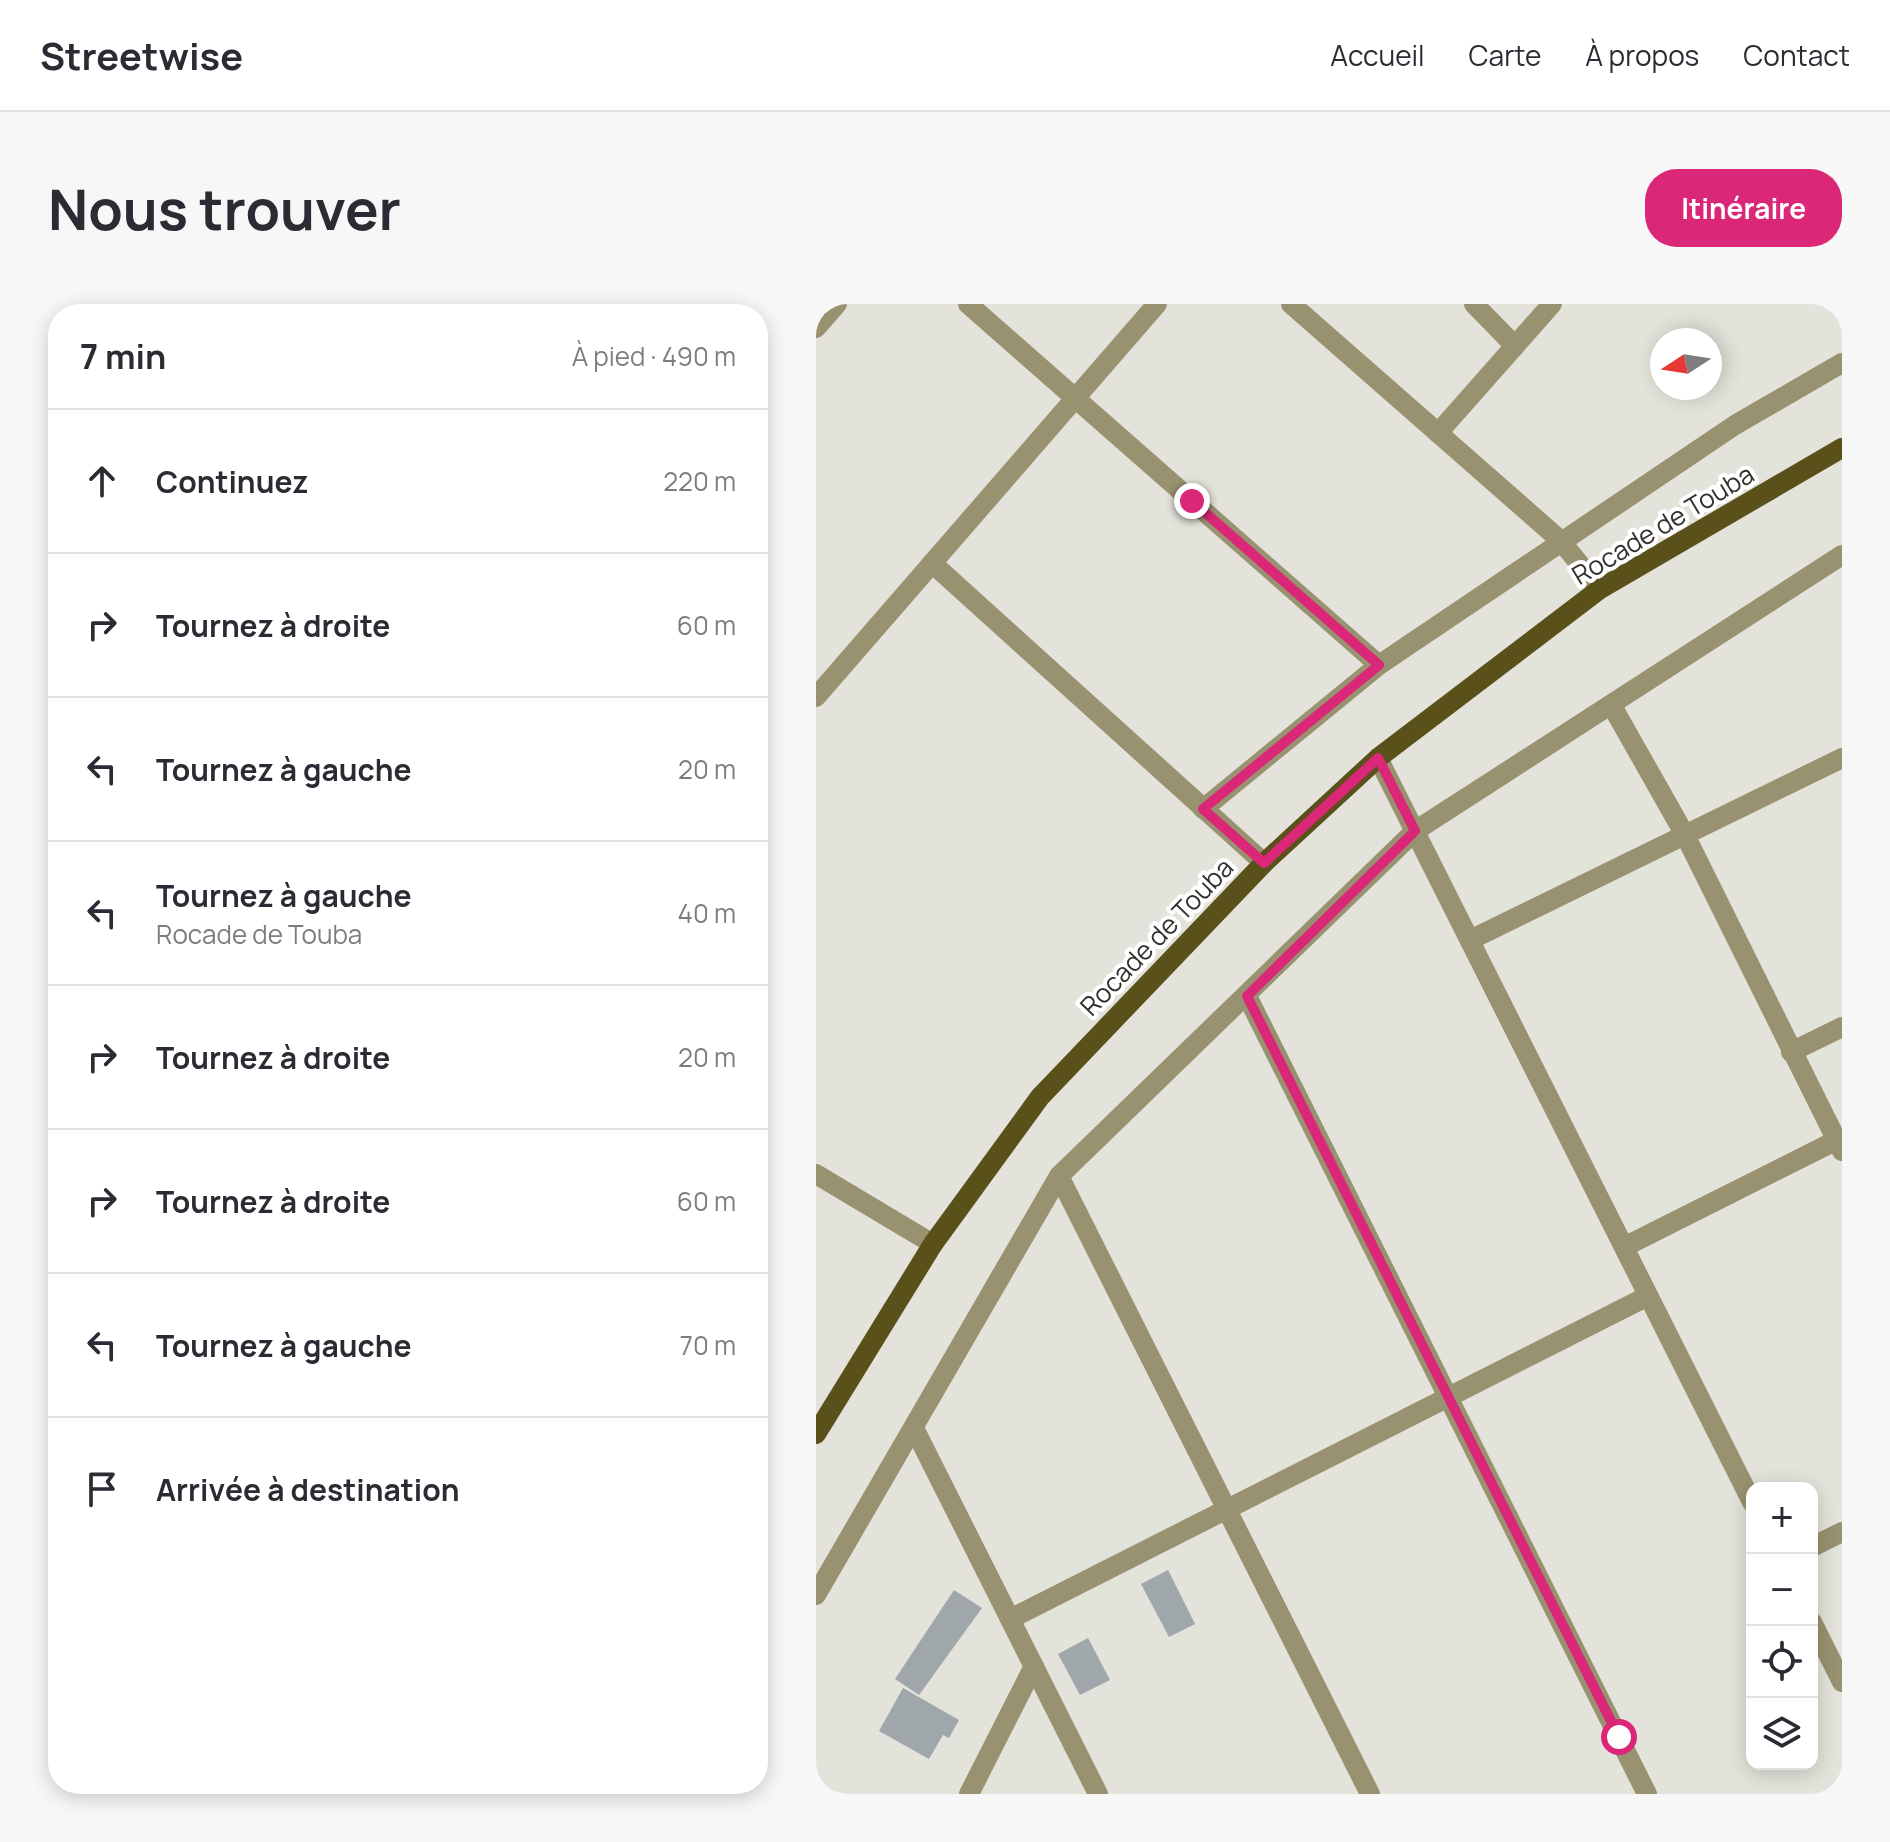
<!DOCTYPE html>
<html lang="fr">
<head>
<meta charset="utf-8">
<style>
  :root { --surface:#fff; --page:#f7f7f7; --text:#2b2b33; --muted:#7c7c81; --line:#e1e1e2; --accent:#db2777 }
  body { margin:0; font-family:Manrope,sans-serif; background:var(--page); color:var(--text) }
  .controls { position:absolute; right:24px; bottom:24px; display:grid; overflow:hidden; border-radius:16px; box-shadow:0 4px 20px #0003 }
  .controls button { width:72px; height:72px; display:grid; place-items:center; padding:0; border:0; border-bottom:2px solid var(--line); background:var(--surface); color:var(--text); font:40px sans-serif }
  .compass { position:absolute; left:834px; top:24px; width:72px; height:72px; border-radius:50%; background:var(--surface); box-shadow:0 4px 20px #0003; rotate:258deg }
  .stop { position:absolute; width:24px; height:24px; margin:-18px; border:6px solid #db2777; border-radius:50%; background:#fff }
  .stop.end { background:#db2777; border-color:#fff; box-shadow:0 2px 8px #0008 }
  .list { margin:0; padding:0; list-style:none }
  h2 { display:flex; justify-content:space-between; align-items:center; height:104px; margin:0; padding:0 32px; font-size:34px }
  h2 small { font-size:26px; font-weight:400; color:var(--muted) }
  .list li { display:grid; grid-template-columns:52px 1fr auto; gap:24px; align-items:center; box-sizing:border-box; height:144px; padding:0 32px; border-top:2px solid var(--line) }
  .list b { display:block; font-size:30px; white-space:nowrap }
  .list p { margin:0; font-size:26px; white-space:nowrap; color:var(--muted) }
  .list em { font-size:26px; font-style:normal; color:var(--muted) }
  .icon { flex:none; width:44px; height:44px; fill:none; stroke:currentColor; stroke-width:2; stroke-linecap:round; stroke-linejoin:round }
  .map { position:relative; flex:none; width:1026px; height:1490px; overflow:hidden; border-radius:32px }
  header { display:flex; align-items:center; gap:48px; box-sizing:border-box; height:112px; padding:0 40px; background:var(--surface); border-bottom:2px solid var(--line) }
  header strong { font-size:38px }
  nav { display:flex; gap:44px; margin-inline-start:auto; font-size:28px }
  .intro { display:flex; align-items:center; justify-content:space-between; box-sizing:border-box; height:192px; padding:0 48px }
  h1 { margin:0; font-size:56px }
  .button { padding:20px 36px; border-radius:32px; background:var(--accent); color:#fff; font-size:28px; font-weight:700 }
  main { display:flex; gap:48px; padding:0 48px }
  aside { flex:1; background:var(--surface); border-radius:32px; box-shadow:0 4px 20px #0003 }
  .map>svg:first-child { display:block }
</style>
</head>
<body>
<header>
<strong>Streetwise</strong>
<nav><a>Accueil</a><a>Carte</a><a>À propos</a><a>Contact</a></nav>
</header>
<div class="intro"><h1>Nous trouver</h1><a class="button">Itinéraire</a></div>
<main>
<aside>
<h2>7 min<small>À pied · 490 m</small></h2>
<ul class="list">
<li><svg class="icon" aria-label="ahead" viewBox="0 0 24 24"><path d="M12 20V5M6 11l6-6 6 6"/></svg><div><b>Continuez</b></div><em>220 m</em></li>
<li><svg class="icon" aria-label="right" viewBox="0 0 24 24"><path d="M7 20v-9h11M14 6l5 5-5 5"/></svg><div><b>Tournez à droite</b></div><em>60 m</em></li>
<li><svg class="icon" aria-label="left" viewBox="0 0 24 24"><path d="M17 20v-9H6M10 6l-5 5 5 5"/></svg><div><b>Tournez à gauche</b></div><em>20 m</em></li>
<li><svg class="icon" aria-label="left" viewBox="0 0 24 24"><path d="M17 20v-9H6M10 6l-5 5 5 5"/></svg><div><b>Tournez à gauche</b><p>Rocade de Touba</p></div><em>40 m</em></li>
<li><svg class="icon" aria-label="right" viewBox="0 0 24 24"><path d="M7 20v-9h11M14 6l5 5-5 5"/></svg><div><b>Tournez à droite</b></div><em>20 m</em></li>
<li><svg class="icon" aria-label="right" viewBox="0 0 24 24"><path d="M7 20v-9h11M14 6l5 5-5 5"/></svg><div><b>Tournez à droite</b></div><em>60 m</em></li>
<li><svg class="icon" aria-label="left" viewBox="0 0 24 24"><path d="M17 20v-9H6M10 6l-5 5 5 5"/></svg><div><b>Tournez à gauche</b></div><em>70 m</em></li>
<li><svg class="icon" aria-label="arrive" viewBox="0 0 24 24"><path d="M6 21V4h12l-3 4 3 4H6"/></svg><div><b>Arrivée à destination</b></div></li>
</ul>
</aside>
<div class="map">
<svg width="1026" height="1490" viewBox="0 0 1026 1490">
  <rect width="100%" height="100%" fill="#e4e3db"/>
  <g fill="#a0a7aa">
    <path d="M 352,1266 L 379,1320 L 353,1333 L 325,1280 Z"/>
    <path d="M 138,1286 L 166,1304 L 103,1391 L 79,1375 Z"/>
    <path d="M 272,1334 L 294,1376 L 264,1391 L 242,1350 Z"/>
    <path d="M 87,1384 L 143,1416 L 133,1434 L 127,1431 L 113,1455 L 63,1427 Z"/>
  </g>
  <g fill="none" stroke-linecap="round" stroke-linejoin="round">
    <g stroke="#999270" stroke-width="20">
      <path d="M 152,0 L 563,361"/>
      <path d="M 475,0 L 744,236 L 784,285"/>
      <path d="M 658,0 L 699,42"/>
      <path d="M 0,24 L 21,0"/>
      <path d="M 622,129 L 736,0"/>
      <path d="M 116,259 L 448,559"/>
      <path d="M 0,393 L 341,0"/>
      <path d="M 796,402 L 869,531 L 1026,847"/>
      <path d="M 562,454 L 936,1198"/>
      <path d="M 387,505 L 563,361 L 919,121 L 1026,59"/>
      <path d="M 654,636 L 1026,454"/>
      <path d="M 431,692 L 831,1490"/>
      <path d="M 975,748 L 1026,723"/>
      <path d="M 0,870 L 117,940"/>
      <path d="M 243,872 L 554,1490"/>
      <path d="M 808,943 L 1021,836"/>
      <path d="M 98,1124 L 282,1490"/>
      <path d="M 996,1243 L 1026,1228"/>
      <path d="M 0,1291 L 243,872 L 599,527 L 1026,251"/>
      <path d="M 194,1315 L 832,992"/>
      <path d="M 996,1318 L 1026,1378"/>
      <path d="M 153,1490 L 218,1362"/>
    </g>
    <path stroke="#5a5019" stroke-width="20" d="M 0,1130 L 117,940 L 224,793 L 448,559 L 562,454 L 784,285 L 1026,144"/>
  </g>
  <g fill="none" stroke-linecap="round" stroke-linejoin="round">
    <path stroke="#db2777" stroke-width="10" d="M 376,197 L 563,361 L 387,505 L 448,559 L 562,454 L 599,527 L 431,692 L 803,1433"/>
  </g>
  <g text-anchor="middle" stroke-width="8" stroke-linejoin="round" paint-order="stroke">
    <g font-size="26" fill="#32312e" stroke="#fff">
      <text transform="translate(847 221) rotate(-31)" y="9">Rocade de Touba</text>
      <text transform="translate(341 633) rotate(-46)" y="9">Rocade de Touba</text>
    </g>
  </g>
</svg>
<div class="controls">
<button>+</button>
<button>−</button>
<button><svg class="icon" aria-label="locate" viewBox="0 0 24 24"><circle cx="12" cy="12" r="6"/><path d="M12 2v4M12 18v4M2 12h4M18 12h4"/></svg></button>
<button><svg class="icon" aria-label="layers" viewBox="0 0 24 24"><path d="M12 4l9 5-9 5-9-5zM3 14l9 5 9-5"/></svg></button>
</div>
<svg class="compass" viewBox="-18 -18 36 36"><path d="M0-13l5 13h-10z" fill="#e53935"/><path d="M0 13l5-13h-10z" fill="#7c7c81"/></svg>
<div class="stop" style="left:803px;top:1433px"></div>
<div class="stop end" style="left:376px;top:197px"></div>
</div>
</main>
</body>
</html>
